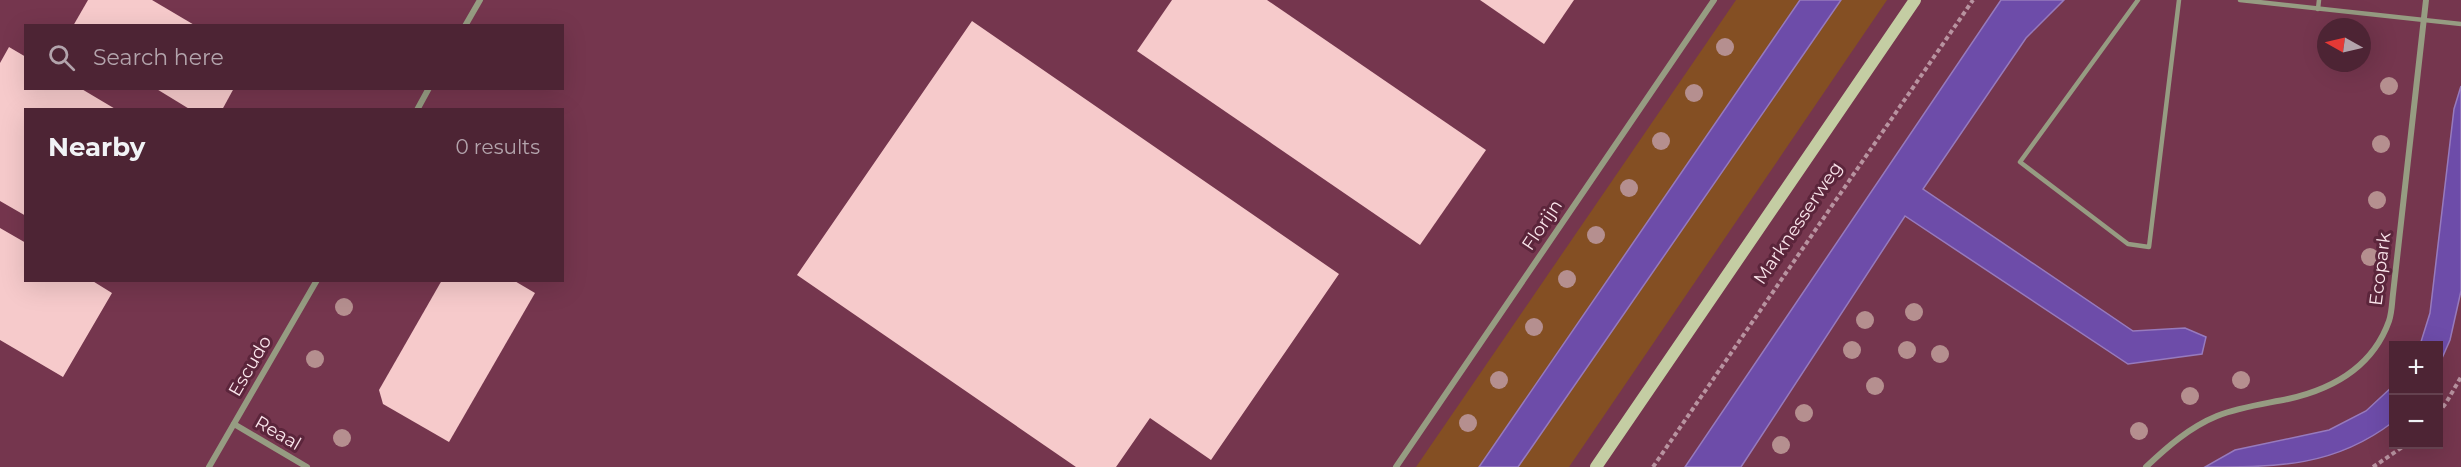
<!DOCTYPE html>
<html lang="en">
<head>
<meta charset="utf-8">
<style>
  :root { --surface:#4d2434; --page:#573040; --text:#f1f3f6; --muted:#b3a4ac; --line:#64414f }
  body { margin:0; font-family:Montserrat,sans-serif; background:var(--page); color:var(--text) }
  .controls { position:absolute; right:18px; bottom:18px; display:grid; overflow:hidden; border-radius:0px; box-shadow:0 6px 24px #0002 }
  .controls button { width:54px; height:54px; display:grid; place-items:center; padding:0; border:0; border-bottom:2px solid var(--line); background:var(--surface); color:var(--text); font:30px sans-serif }
  .compass { position:absolute; left:2317px; top:18px; width:54px; height:54px; border-radius:50%; background:var(--surface); box-shadow:0 6px 24px #0002; rotate:278deg }
  .list { margin:0; padding:0; list-style:none }
  h2 { display:flex; justify-content:space-between; align-items:center; height:78px; margin:0; padding:0 24px; font-size:26px }
  h2 small { font-size:20px; font-weight:400; color:var(--muted) }
  .icon { flex:none; width:33px; height:33px; fill:none; stroke:currentColor; stroke-width:2; stroke-linecap:round; stroke-linejoin:round }
  .map { position:relative; flex:none; width:2461px; height:467px; overflow:hidden }
  .search { position:absolute; background:var(--surface); box-shadow:0 6px 24px #0002; left:24px; top:24px; width:540px; height:66px; display:flex; align-items:center; gap:15px; box-sizing:border-box; padding:0 21px; border-radius:0px; color:var(--muted); font-size:22px }
  .panel { position:absolute; background:var(--surface); box-shadow:0 6px 24px #0002; left:24px; top:108px; width:540px; height:174px; border-radius:0px }
  .map>svg:first-child { display:block }
</style>
</head>
<body>
<div class="map">
<svg width="2461" height="467" viewBox="0 0 2461 467">
  <rect width="100%" height="100%" fill="#673045"/>
  <path fill="#75364e" fill-rule="evenodd" d="M 0,0 L 2461,0 L 2461,467 L 0,467 ZM 26,26 L 562,26 L 562,88 L 26,88 ZM 2326,27 L 2362,27 L 2362,63 L 2326,63 ZM 26,110 L 562,110 L 562,280 L 26,280 ZM 2394,346 L 2438,346 L 2438,444 L 2394,444 Z"/>
  <g fill="#844f23">
    <path d="M 1736,0 L 1800,0 L 1479,467 L 1416,467 Z"/>
    <path d="M 1841,0 L 1887,0 L 1569,467 L 1518,467 Z"/>
  </g>
  <g fill="#6d4ca9" stroke="#977abd" stroke-width="1.5">
    <path d="M 1800,0 L 1841,0 L 1518,467 L 1479,467 Z"/>
    <path d="M 2001,0 L 2064,0 L 2026,38 L 1923,189 L 2133,331 L 2185,328 L 2206,337 L 2202,354 L 2128,364 L 1905,216 L 1741,467 L 1685,467 Z"/>
    <path d="M 2461,86 L 2461,291 L 2450,340 L 2439,365 L 2438,346 L 2420,345 L 2430,313 L 2454,109 Z"/>
    <path d="M 2393,386 L 2393,422 C 2334,467 2278,467 2205,467 L 2235,450 L 2329,430 L 2366,411 Z"/>
  </g>
  <g fill="#f6cacb">
    <path d="M 88,0 L 152,0 L 196,26 L 73,26 Z"/>
    <path d="M 1172,0 L 1267,0 L 1486,150 L 1420,245 L 1137,51 Z"/>
    <path d="M 1480,0 L 1574,0 L 1544,44 Z"/>
    <path d="M 972,21 L 1339,274 L 1211,460 L 1150,418 L 1116,467 L 1076,467 L 797,275 Z"/>
    <path d="M 9,47 L 26,57 L 26,88 L 80,88 L 117,110 L 26,110 L 26,216 L 0,201 L 0,63 Z"/>
    <path d="M 155,88 L 234,88 L 222,110 L 191,110 Z"/>
    <path d="M 0,228 L 26,243 L 26,280 L 91,280 L 112,293 L 63,377 L 0,340 Z"/>
    <path d="M 442,280 L 513,280 L 535,293 L 449,442 L 383,404 L 379,390 Z"/>
  </g>
  <g fill="none" stroke-linecap="round" stroke-linejoin="round">
    <g stroke="#b893a0" stroke-width="4" stroke-dasharray="4.5 3" stroke-linecap="butt">
      <path d="M 2438,413 L 2446,403 L 2461,377"/>
      <path d="M 1653,467 L 1973,0"/>
      <path d="M 2373,467 L 2407,444"/>
    </g>
    <g stroke="#969c82" stroke-width="4.5">
      <path d="M 2138,0 L 2020,162 L 2128,244 L 2149,247 L 2179,0"/>
      <path d="M 2240,0 L 2461,24"/>
      <path d="M 2318,9 L 2319,0"/>
    </g>
    <g stroke="#969c82" stroke-width="6">
      <path d="M 465,26 L 480,0"/>
      <path d="M 417,110 L 429,88"/>
      <path d="M 234,424 L 307,467"/>
      <path d="M 209,467 L 317,280"/>
      <path d="M 1396,467 L 1714,0"/>
      <path d="M 2146,467 C 2167,447 2190,427 2217,416 C 2240,407 2264,404 2288,399 C 2333,389 2373,366 2389,321 C 2392,312 2392,302 2393,294 L 2426,0"/>
    </g>
    <path stroke="#c4cda3" stroke-width="12" d="M 1596,467 L 1915,0"/>
  </g>
  <g fill="#b58f8f">
    <circle cx="1725" cy="47" r="9"/>
    <circle cx="2389" cy="86" r="9"/>
    <circle cx="1694" cy="93" r="9"/>
    <circle cx="1661" cy="141" r="9"/>
    <circle cx="2381" cy="144" r="9"/>
    <circle cx="1629" cy="188" r="9"/>
    <circle cx="2377" cy="200" r="9"/>
    <circle cx="1596" cy="235" r="9"/>
    <circle cx="2370" cy="257" r="9"/>
    <circle cx="1567" cy="279" r="9"/>
    <circle cx="344" cy="307" r="9"/>
    <circle cx="1914" cy="312" r="9"/>
    <circle cx="1865" cy="320" r="9"/>
    <circle cx="1534" cy="327" r="9"/>
    <circle cx="1852" cy="350" r="9"/>
    <circle cx="1907" cy="350" r="9"/>
    <circle cx="1940" cy="354" r="9"/>
    <circle cx="315" cy="359" r="9"/>
    <circle cx="1499" cy="380" r="9"/>
    <circle cx="2241" cy="380" r="9"/>
    <circle cx="1875" cy="386" r="9"/>
    <circle cx="2190" cy="396" r="9"/>
    <circle cx="1804" cy="413" r="9"/>
    <circle cx="1468" cy="423" r="9"/>
    <circle cx="2139" cy="431" r="9"/>
    <circle cx="342" cy="438" r="9"/>
    <circle cx="1781" cy="445" r="9"/>
  </g>
  <g text-anchor="middle" stroke-width="6" stroke-linejoin="round" paint-order="stroke">
    <g font-size="18" fill="#fae5eb" stroke="#5b253b">
      <text transform="translate(1798 223) rotate(-56)" y="6">Marknesserweg</text>
      <text transform="translate(1542 225) rotate(-56)" y="6">Florijn</text>
      <text transform="translate(2380 269) rotate(-83)" y="6">Ecopark</text>
      <text transform="translate(250 366) rotate(-60)" y="6">Escudo</text>
      <text transform="translate(278 433) rotate(30)" y="6">Reaal</text>
    </g>
  </g>
</svg>
<div class="controls">
<button>+</button>
<button>−</button>
</div>
<svg class="compass" viewBox="-18 -18 36 36"><path d="M0-13l5 13h-10z" fill="#e53935"/><path d="M0 13l5-13h-10z" fill="#b3a4ac"/></svg>
<div class="search"><svg class="icon" aria-label="search" viewBox="0 0 24 24"><circle cx="10" cy="10" r="6"/><path d="M15 15l6 6"/></svg>Search here</div>
<section class="panel">
<h2>Nearby<small>0 results</small></h2>
<ul class="list">
</ul>
</section>
</div>
</body>
</html>
